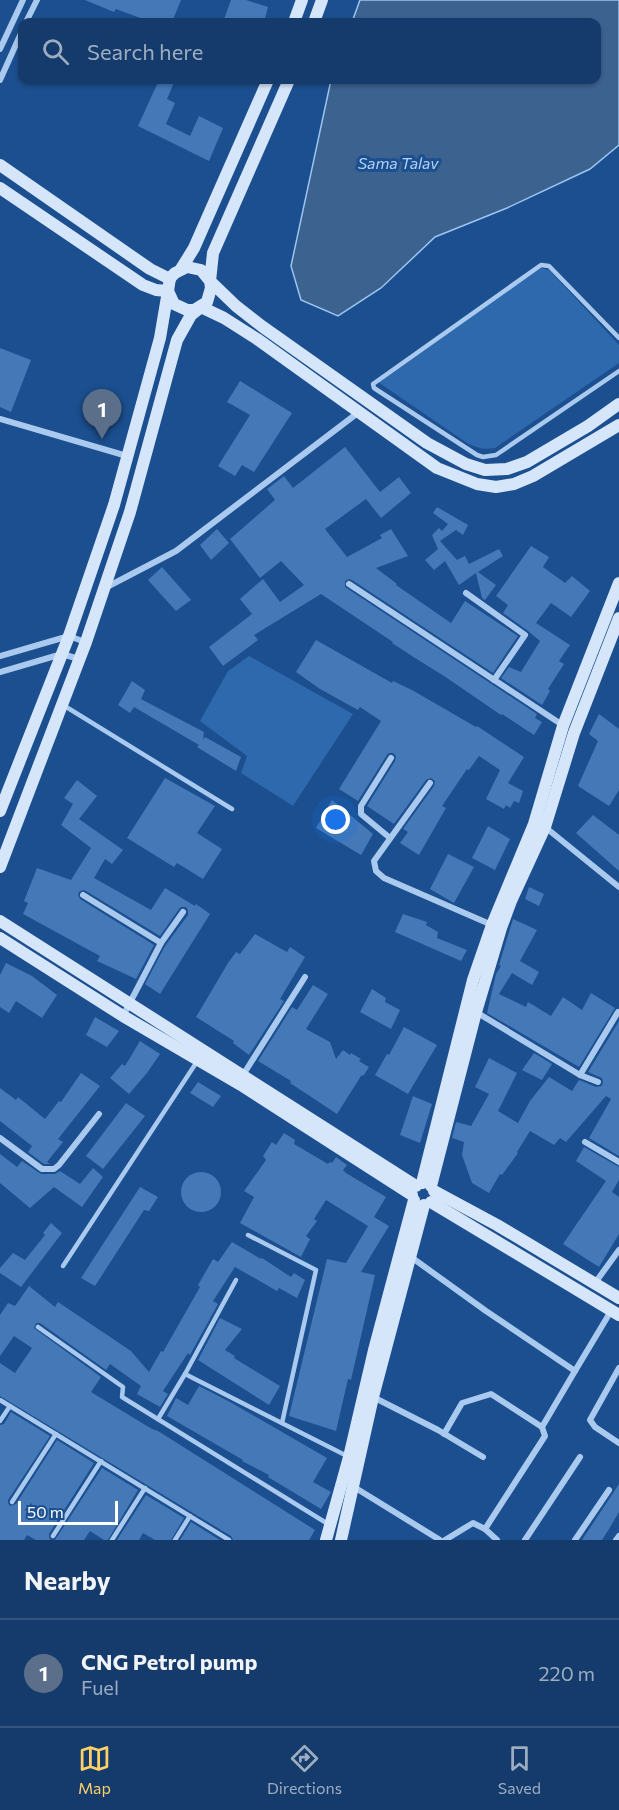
<!DOCTYPE html>
<html lang="en">
<head>
<meta charset="utf-8">
<style>
  :root { --surface:#143b6b; --page:#1d4271; --text:#f1f3f6; --muted:#9dadc1; --line:#33557e; --accent:#ffd166 }
  body { margin:0; font-family:Commissioner,sans-serif; background:var(--page); color:var(--text) }
  .scale { position:absolute; left:18px; bottom:15px; width:100px; box-sizing:border-box; padding-left:6px; border:3px solid #fff; border-top:0; font-size:16px; line-height:21px; white-space:nowrap; color:#fff; -webkit-text-stroke:4px #1b4f8f; paint-order:stroke }
  .you { position:absolute; left:336px; top:820px; width:21px; height:21px; margin:-15px; border:4px solid #fff; border-radius:50%; background:#1a73e8; box-shadow:0 0 0 9px #1a73e833 }
  .badge { display:grid; place-items:center; width:39px; height:39px; border-radius:50%; background:var(--accent); color:#fff; font-size:20px; font-weight:700 }
  .pin { position:absolute; translate:-50% -50px; filter:drop-shadow(0 2px 3px #0008) }
  .pin::after { content:''; position:absolute; top:32px; width:21px; height:18px; background:inherit; clip-path:polygon(0 0,100% 0,50% 100%) }
  .list { margin:0; padding:0; list-style:none }
  h2 { display:flex; justify-content:space-between; align-items:center; height:78px; margin:0; padding:0 24px; font-size:26px }
  h2 small { font-size:20px; font-weight:400; color:var(--muted) }
  .list li { display:grid; grid-template-columns:39px 1fr auto; gap:18px; align-items:center; box-sizing:border-box; height:108px; padding:0 24px; border-top:2px solid var(--line) }
  .list b { display:block; font-size:22px; white-space:nowrap }
  .list p { margin:0; font-size:20px; white-space:nowrap; color:var(--muted) }
  .list em { font-size:20px; font-style:normal; color:var(--muted) }
  .icon { flex:none; width:33px; height:33px; fill:none; stroke:currentColor; stroke-width:2; stroke-linecap:round; stroke-linejoin:round }
  .map { position:relative; flex:none; width:619px; height:1540px; overflow:hidden }
  .search { position:absolute; background:var(--surface); box-shadow:0 2px 4px #0004; left:18px; right:18px; top:18px; height:66px; display:flex; align-items:center; gap:15px; box-sizing:border-box; padding:0 21px; border-radius:12px; color:var(--muted); font-size:22px }
  .sheet { height:186px; background:var(--surface) }
  nav { display:flex; justify-content:space-around; align-items:center; box-sizing:border-box; height:84px; border-top:2px solid var(--line); background:var(--surface); font-size:16px; color:var(--muted) }
  nav a { display:grid; justify-items:center; gap:3px }
  nav .on { color:var(--accent) }
  .map>svg:first-child { display:block }
</style>
</head>
<body>
<div class="map">
<svg width="619" height="1540" viewBox="0 0 619 1540">
  <rect width="100%" height="100%" fill="#1b4f8f"/>
  <g fill="#2e69ad">
    <path d="M 540,268 L 549,270 L 553,274 L 619,345 L 619,363 L 495,448 C 484,450 477,448 467,443 L 378,382 Z"/>
    <path d="M 249,656 L 353,714 L 293,806 L 241,773 L 247,756 L 200,721 L 228,671 Z"/>
  </g>
  <path fill="#3c6290" stroke="#9cc4f0" stroke-width="1.5" d="M 360,0 L 619,0 L 619,145 L 590,169 L 507,208 L 435,237 L 381,288 L 338,316 L 301,300 L 291,266 L 331,80 L 596,80 L 596,22 L 352,22 Z"/>
  <g fill="#4478b7">
    <path d="M 85,0 L 181,0 L 172,22 L 151,22 L 116,9 L 114,12 Z"/>
    <path d="M 231,0 L 246,0 L 268,7 L 264,22 L 223,22 Z"/>
    <path d="M 159,80 L 175,80 L 167,99 L 175,103 L 166,124 L 190,136 L 199,116 L 223,128 L 209,161 L 138,126 Z"/>
    <path d="M 0,348 L 31,360 L 11,412 L 0,407 Z"/>
    <path d="M 240,381 L 292,413 L 254,472 L 242,465 L 235,476 L 218,466 L 250,415 L 227,402 Z"/>
    <path d="M 345,447 L 380,492 L 399,477 L 411,493 L 381,518 L 366,499 L 325,529 L 347,557 L 382,538 L 380,535 L 391,529 L 408,556 L 376,568 L 397,584 L 396,585 L 451,623 L 465,601 L 518,636 L 493,673 L 352,580 L 349,579 L 345,581 L 345,587 L 537,714 L 535,718 L 542,722 L 534,735 L 502,714 L 501,715 L 444,676 L 415,658 L 392,643 L 393,642 L 321,594 L 254,635 L 258,640 L 223,666 L 209,647 L 252,614 L 240,599 L 263,579 L 280,602 L 304,585 L 281,561 L 260,578 L 230,539 L 275,500 L 267,489 L 284,476 L 293,488 Z"/>
    <path d="M 437,507 L 468,525 L 463,535 L 456,530 L 440,541 L 457,560 L 465,556 L 469,564 L 499,549 L 503,556 L 478,572 L 496,585 L 485,600 L 482,598 L 476,573 L 459,585 L 445,561 L 434,570 L 425,560 L 438,549 L 432,535 L 439,528 L 442,531 L 448,524 L 433,513 Z"/>
    <path d="M 217,529 L 229,543 L 211,560 L 200,545 Z"/>
    <path d="M 531,546 L 549,557 L 543,567 L 565,583 L 572,576 L 590,591 L 571,617 L 551,603 L 536,623 L 570,645 L 559,661 L 564,664 L 548,689 L 550,691 L 542,705 L 501,678 L 509,667 L 521,672 L 540,641 L 528,631 L 503,613 L 508,605 L 496,596 Z"/>
    <path d="M 162,567 L 191,600 L 176,611 L 148,580 Z"/>
    <path d="M 316,640 L 392,683 L 393,681 L 412,690 L 476,727 L 477,726 L 524,757 L 508,783 L 523,791 L 519,803 L 514,801 L 510,808 L 506,805 L 504,809 L 486,799 L 500,770 L 479,756 L 469,770 L 467,769 L 442,806 L 446,808 L 419,855 L 400,843 L 408,832 L 403,829 L 434,786 L 435,781 L 431,778 L 426,780 L 394,824 L 367,806 L 395,761 L 396,756 L 393,753 L 389,753 L 387,755 L 358,801 L 339,789 L 381,721 L 360,707 L 358,710 L 320,689 L 296,672 Z"/>
    <path d="M 132,681 L 145,690 L 141,699 L 204,732 L 203,740 L 205,737 L 241,757 L 236,771 L 197,747 L 199,745 L 134,707 L 130,713 L 118,705 Z"/>
    <path d="M 599,714 L 619,729 L 619,790 L 609,806 L 578,786 L 598,741 L 589,734 Z"/>
    <path d="M 165,778 L 215,806 L 197,833 L 222,849 L 203,879 L 177,863 L 174,867 L 127,838 Z"/>
    <path d="M 77,780 L 97,796 L 79,819 L 123,850 L 112,864 L 105,859 L 94,878 L 151,910 L 165,888 L 195,906 L 196,904 L 210,914 L 160,994 L 145,984 L 165,946 L 188,915 L 188,910 L 186,907 L 181,907 L 179,909 L 160,936 L 86,891 L 83,890 L 79,892 L 78,895 L 80,899 L 154,945 L 136,979 L 97,961 L 100,956 L 23,914 L 28,903 L 24,901 L 37,868 L 71,880 L 91,848 L 61,825 L 73,804 L 64,798 Z"/>
    <path d="M 332,800 L 373,834 L 361,855 L 316,828 Z"/>
    <path d="M 593,815 L 619,835 L 619,871 L 576,833 Z"/>
    <path d="M 488,826 L 510,839 L 495,870 L 472,858 Z"/>
    <path d="M 448,854 L 474,867 L 454,903 L 430,889 Z"/>
    <path d="M 529,887 L 544,894 L 539,906 L 525,899 Z"/>
    <path d="M 403,914 L 427,922 L 426,925 L 438,932 L 437,938 L 467,950 L 461,961 L 395,932 Z"/>
    <path d="M 513,919 L 537,930 L 520,961 L 539,972 L 532,985 L 512,973 L 499,994 L 526,1007 L 528,1002 L 551,1016 L 563,997 L 582,1010 L 591,993 L 615,1008 L 579,1067 L 487,1013 L 496,974 L 501,966 L 499,965 Z"/>
    <path d="M 255,934 L 287,952 L 290,947 L 305,957 L 280,999 L 284,1001 L 249,1055 L 233,1043 L 234,1041 L 196,1017 L 228,963 L 236,952 L 240,954 Z"/>
    <path d="M 6,963 L 32,976 L 57,995 L 42,1018 L 16,1001 L 9,1013 L 0,1007 L 0,975 Z"/>
    <path d="M 313,985 L 328,994 L 306,1029 L 330,1042 L 336,1059 L 343,1050 L 350,1055 L 351,1053 L 361,1059 L 359,1061 L 369,1067 L 364,1075 L 361,1076 L 337,1114 L 290,1083 L 291,1081 L 258,1061 L 292,1007 L 297,1010 Z"/>
    <path d="M 372,989 L 386,998 L 385,1002 L 400,1010 L 391,1029 L 360,1012 Z"/>
    <path d="M 95,1017 L 119,1031 L 107,1047 L 86,1035 Z"/>
    <path d="M 619,1021 L 619,1156 L 589,1138 L 611,1099 L 606,1096 L 566,1142 L 560,1138 L 554,1145 L 530,1131 L 517,1152 L 518,1153 L 502,1175 L 500,1174 L 489,1193 L 472,1183 L 462,1155 L 464,1142 L 452,1138 L 456,1122 L 471,1126 L 489,1094 L 475,1087 L 489,1058 L 517,1073 L 498,1111 L 518,1123 L 530,1101 L 549,1077 L 572,1091 L 579,1080 L 596,1087 L 602,1086 L 603,1082 L 602,1078 L 588,1072 Z"/>
    <path d="M 404,1027 L 437,1045 L 408,1094 L 375,1075 L 387,1054 L 389,1055 Z"/>
    <path d="M 140,1041 L 160,1054 L 147,1073 L 129,1094 L 110,1078 L 122,1064 L 125,1066 Z"/>
    <path d="M 534,1053 L 552,1064 L 542,1080 L 522,1070 Z"/>
    <path d="M 81,1073 L 100,1086 L 58,1139 L 63,1142 L 47,1162 L 50,1164 L 44,1164 L 28,1152 L 32,1146 L 0,1121 L 0,1088 L 16,1100 L 18,1097 L 45,1119 L 59,1101 L 61,1102 Z"/>
    <path d="M 198,1082 L 221,1096 L 213,1107 L 190,1093 Z"/>
    <path d="M 413,1096 L 432,1104 L 420,1143 L 400,1135 Z"/>
    <path d="M 126,1103 L 145,1116 L 103,1169 L 86,1156 Z"/>
    <path d="M 284,1133 L 295,1140 L 294,1144 L 328,1164 L 330,1162 L 332,1163 L 336,1157 L 347,1165 L 343,1170 L 346,1173 L 386,1197 L 374,1217 L 389,1226 L 361,1272 L 375,1275 L 351,1380 L 348,1379 L 336,1431 L 289,1416 L 327,1259 L 346,1263 L 368,1226 L 326,1200 L 314,1219 L 317,1221 L 306,1236 L 310,1239 L 301,1257 L 240,1223 L 254,1197 L 244,1191 L 266,1160 L 263,1156 L 272,1142 L 276,1145 Z"/>
    <path d="M 584,1147 L 619,1167 L 619,1180 L 612,1192 L 619,1197 L 619,1234 L 599,1267 L 563,1244 L 606,1181 L 576,1161 Z"/>
    <path d="M 0,1154 L 17,1167 L 22,1161 L 41,1174 L 55,1174 L 60,1171 L 80,1184 L 93,1168 L 103,1177 L 82,1207 L 54,1187 L 30,1208 L 0,1183 Z"/>
    <circle cx="201" cy="1192" r="20"/>
    <path d="M 140,1187 L 158,1197 L 149,1211 L 144,1210 L 95,1286 L 81,1278 Z"/>
    <path d="M 51,1223 L 62,1233 L 21,1287 L 0,1273 L 0,1268 L 13,1253 L 25,1260 L 45,1235 L 43,1233 Z"/>
    <path d="M 232,1242 L 261,1259 L 262,1258 L 291,1277 L 294,1273 L 305,1280 L 297,1298 L 279,1288 L 277,1291 L 235,1267 L 213,1301 L 218,1304 L 190,1355 L 188,1353 L 163,1391 L 168,1394 L 160,1407 L 137,1394 L 141,1386 L 110,1364 L 106,1370 L 40,1323 L 36,1323 L 34,1328 L 101,1377 L 91,1392 L 152,1429 L 158,1431 L 315,1530 L 309,1540 L 233,1540 L 231,1536 L 0,1396 L 0,1363 L 15,1373 L 32,1348 L 14,1336 L 0,1356 L 0,1315 L 8,1303 L 15,1306 L 29,1286 L 55,1307 L 58,1302 L 131,1351 L 149,1372 L 161,1351 L 163,1352 L 200,1287 L 198,1285 L 213,1259 L 218,1262 Z"/>
    <path d="M 220,1318 L 242,1329 L 225,1350 L 235,1356 L 234,1358 L 280,1386 L 269,1405 L 198,1360 Z"/>
    <path d="M 199,1386 L 230,1402 L 327,1458 L 313,1482 L 331,1492 L 321,1509 L 268,1477 L 269,1475 L 242,1461 L 243,1460 L 167,1416 L 176,1398 L 188,1405 Z"/>
    <path d="M 11,1412 L 50,1436 L 8,1500 L 8,1503 L 10,1506 L 16,1504 L 57,1440 L 94,1463 L 49,1534 L 49,1538 L 51,1540 L 36,1540 L 27,1535 L 24,1540 L 0,1540 L 0,1425 L 4,1424 Z"/>
    <path d="M 102,1468 L 138,1490 L 108,1540 L 104,1540 L 90,1531 L 84,1540 L 55,1540 Z"/>
    <path d="M 619,1484 L 619,1512 L 609,1529 L 602,1540 L 582,1540 Z"/>
    <path d="M 146,1495 L 184,1518 L 171,1540 L 155,1540 L 143,1533 L 139,1540 L 117,1540 Z"/>
    <path d="M 191,1522 L 220,1540 L 180,1540 Z"/>
  </g>
  <g fill="none" stroke-linecap="round" stroke-linejoin="round">
    <g stroke="#a9c9ee" stroke-width="4.5">
      <path d="M 619,338 L 549,266 L 541,265 L 373,384 L 374,388 L 477,455 L 483,457 L 496,455 L 619,371"/>
      <path d="M 63,705 L 232,809"/>
      <path d="M 248,1235 L 316,1270 L 282,1423"/>
      <path d="M 63,1266 L 198,1060"/>
      <path d="M 38,1327 L 123,1387 L 122,1397 L 328,1524"/>
      <path d="M 185,1374 L 349,1457"/>
      <path d="M 0,1400 L 229,1540"/>
      <path d="M 158,1419 L 185,1374 L 236,1280"/>
      <path d="M 0,1421 L 10,1406"/>
      <path d="M 12,1502 L 56,1434"/>
      <path d="M 53,1536 L 101,1461"/>
      <path d="M 112,1540 L 145,1488"/>
      <path d="M 175,1540 L 190,1516"/>
    </g>
    <g stroke="#a9c9ee" stroke-width="6">
      <path d="M 26,22 L 37,0"/>
      <path d="M 0,49 L 23,0"/>
      <path d="M 0,80 L 22,31"/>
      <path d="M 0,419 L 127,456"/>
      <path d="M 349,584 L 564,726"/>
      <path d="M 105,588 L 176,551 L 359,412"/>
      <path d="M 466,593 L 525,635 L 494,680"/>
      <path d="M 0,656 L 69,636 L 85,642"/>
      <path d="M 0,672 L 62,654 L 79,659"/>
      <path d="M 430,783 L 374,861 L 376,871 L 384,878 L 492,925"/>
      <path d="M 545,827 L 619,887"/>
      <path d="M 390,838 L 361,814 L 361,806 L 391,758"/>
      <path d="M 83,895 L 161,943"/>
      <path d="M 476,1012 L 580,1075 L 598,1082"/>
      <path d="M 123,1016 L 161,943 L 183,912"/>
      <path d="M 243,1075 L 305,977"/>
      <path d="M 580,1075 L 618,1012"/>
      <path d="M 0,1138 L 42,1169 L 54,1169 L 59,1165 L 99,1114"/>
      <path d="M 585,1142 L 619,1162"/>
      <path d="M 411,1257 L 486,1311 L 575,1371 L 611,1311"/>
      <path d="M 595,1283 L 619,1250"/>
      <path d="M 619,1368 L 590,1420 L 595,1427 L 619,1443"/>
      <path d="M 373,1397 L 438,1430 L 483,1457"/>
      <path d="M 444,1434 L 462,1403 L 491,1394 L 542,1427"/>
      <path d="M 354,1487 L 440,1540"/>
      <path d="M 485,1529 L 545,1436 L 542,1427 L 575,1371"/>
      <path d="M 445,1540 L 473,1523 L 485,1529 L 497,1540"/>
      <path d="M 525,1540 L 580,1457"/>
      <path d="M 575,1540 L 609,1490"/>
      <path d="M 616,1540 L 619,1536"/>
    </g>
    <g stroke="#d6e6fa" stroke-width="12">
      <path d="M 294,22 L 302,0"/>
      <path d="M 314,22 L 322,0"/>
      <path d="M 289,80 L 213,253 L 210,281 L 211,288 L 207,302 L 194,310 L 187,310 L 174,304 L 168,291 L 170,278 L 175,273 L 187,267 L 201,270 L 210,281 L 236,306 L 263,327 L 427,443 L 466,464 L 485,470 L 507,469 L 527,462 L 588,426 L 619,404"/>
      <path d="M 0,165 L 150,269 L 170,279"/>
      <path d="M 0,188 L 143,285 L 156,290 L 168,291 L 160,338 L 114,505 L 69,636 L 0,811"/>
      <path d="M 181,269 L 194,248 L 268,80"/>
      <path d="M 0,867 L 86,642 L 130,512 L 177,340 L 191,315 L 201,307 L 224,318 L 257,339 L 437,468 L 477,484 L 496,487 L 514,484 L 533,476 L 619,425"/>
      <path d="M 0,921 L 416,1186"/>
      <path d="M 0,938 L 123,1016 L 241,1085 L 412,1195"/>
      <path d="M 422,1183 L 473,980 L 492,925 L 534,824 L 563,726 L 619,583"/>
      <path d="M 431,1186 L 476,1012 L 501,928 L 511,901 L 545,827 L 574,733 L 619,618"/>
      <path d="M 434,1191 L 497,1225 L 619,1298"/>
      <path d="M 431,1202 L 619,1315"/>
      <path d="M 326,1540 L 349,1457 L 374,1350 L 414,1200"/>
      <path d="M 341,1540 L 373,1397 L 424,1205"/>
    </g>
  </g>
  <g text-anchor="middle" stroke-width="6" stroke-linejoin="round" paint-order="stroke">
    <g font-size="16" font-style="italic" fill="#b5d3f5" stroke="#1b4f8f">
      <text x="398" y="169">Sama Talav</text>
    </g>
  </g>
</svg>
<div class="scale">50 m</div>
<div class="you"></div>
<div class="pin badge" style="left:102px;top:439px;background:#5c6f8a">1</div>
<div class="search"><svg class="icon" aria-label="search" viewBox="0 0 24 24"><circle cx="10" cy="10" r="6"/><path d="M15 15l6 6"/></svg>Search here</div>
</div>
<section class="sheet">
<h2>Nearby<small></small></h2>
<ul class="list">
<li><span class="badge" style="background:#5c6f8a">1</span><div><b>CNG Petrol pump</b><p>Fuel</p></div><em>220 m</em></li>
</ul>
</section>
<nav>
<a class="on"><svg class="icon" aria-label="map" viewBox="0 0 24 24"><path d="M3 6l6-2 6 2 6-2v14l-6 2-6-2-6 2zM9 4v14M15 6v14"/></svg>Map</a>
<a><svg class="icon" aria-label="directions" viewBox="0 0 24 24"><path d="M12 3l9 9-9 9-9-9zM9 14v-3h6M13 9l2 2-2 2"/></svg>Directions</a>
<a><svg class="icon" aria-label="saved" viewBox="0 0 24 24"><path d="M7 4h10v16l-5-4-5 4z"/></svg>Saved</a>
</nav>
</body>
</html>
